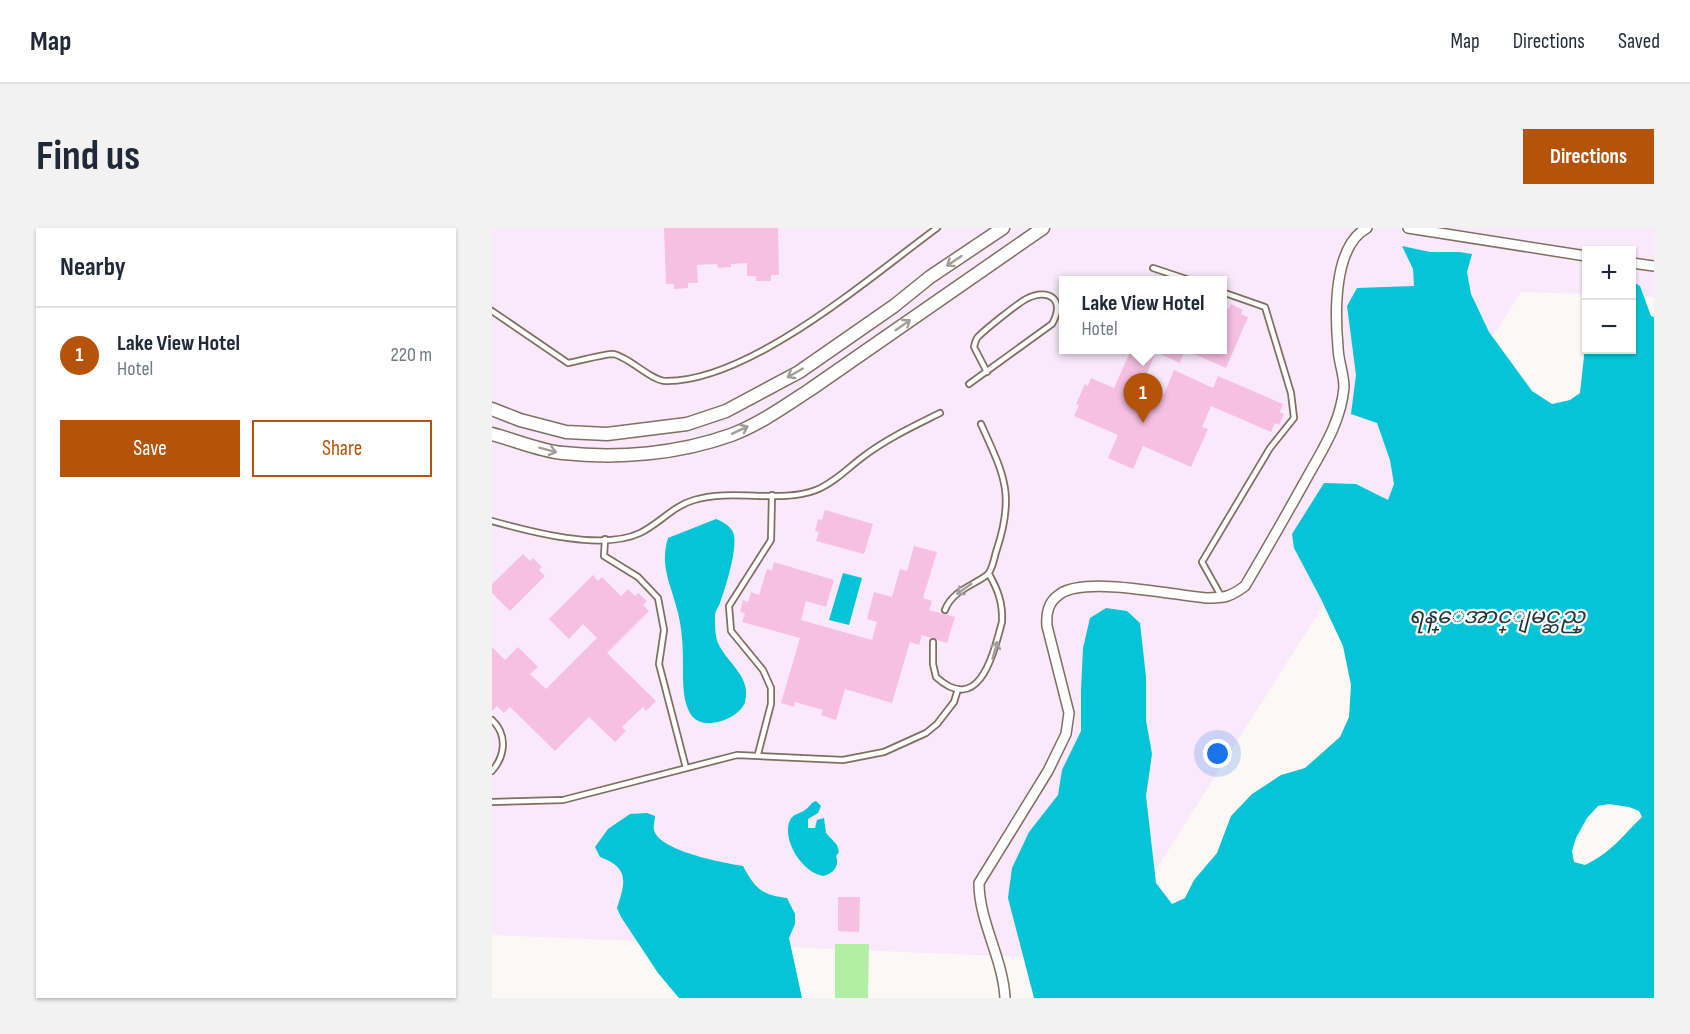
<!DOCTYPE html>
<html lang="en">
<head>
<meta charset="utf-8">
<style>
  :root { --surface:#fff; --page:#f2f2f3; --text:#1f2937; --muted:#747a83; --line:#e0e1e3; --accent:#b45309 }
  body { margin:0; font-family:"Sofia Sans Condensed","Noto Sans Myanmar",sans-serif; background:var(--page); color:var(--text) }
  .controls { position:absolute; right:18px; top:18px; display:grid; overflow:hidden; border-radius:0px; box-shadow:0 2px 4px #0004 }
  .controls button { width:54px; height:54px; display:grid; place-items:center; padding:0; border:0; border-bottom:2px solid var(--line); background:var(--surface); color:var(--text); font:30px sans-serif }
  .you { position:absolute; left:726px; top:526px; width:21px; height:21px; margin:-15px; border:4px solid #fff; border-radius:50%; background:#1a73e8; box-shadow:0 0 0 9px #1a73e833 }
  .badge { display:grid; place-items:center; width:39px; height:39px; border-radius:50%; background:var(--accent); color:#fff; font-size:20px; font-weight:700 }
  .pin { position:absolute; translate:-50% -50px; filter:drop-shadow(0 2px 3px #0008) }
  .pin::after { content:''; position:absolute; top:32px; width:21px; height:18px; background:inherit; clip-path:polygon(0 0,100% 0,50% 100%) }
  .popup { position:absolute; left:567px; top:48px; width:168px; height:78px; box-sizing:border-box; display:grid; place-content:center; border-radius:0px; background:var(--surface); filter:drop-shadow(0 2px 4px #0005); font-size:20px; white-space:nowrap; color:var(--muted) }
  .popup b { font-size:22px; color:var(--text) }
  .popup::after { content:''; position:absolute; left:50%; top:100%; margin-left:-12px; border:12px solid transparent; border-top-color:var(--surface) }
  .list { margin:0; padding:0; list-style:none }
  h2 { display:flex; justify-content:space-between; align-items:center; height:78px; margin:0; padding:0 24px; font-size:26px }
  h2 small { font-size:20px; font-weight:400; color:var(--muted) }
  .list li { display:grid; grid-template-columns:39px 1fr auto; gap:18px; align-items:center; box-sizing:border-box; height:96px; padding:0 24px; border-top:2px solid var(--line) }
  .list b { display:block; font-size:22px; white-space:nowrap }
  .list p { margin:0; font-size:20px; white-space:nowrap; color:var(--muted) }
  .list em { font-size:20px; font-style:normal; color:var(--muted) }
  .actions { display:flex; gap:12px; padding:18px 24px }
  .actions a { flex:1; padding:14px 0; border:2px solid var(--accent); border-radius:0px; text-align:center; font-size:21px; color:var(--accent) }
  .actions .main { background:var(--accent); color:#fff }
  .map { position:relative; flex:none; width:1162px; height:770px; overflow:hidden; border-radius:0px }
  header { display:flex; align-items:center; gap:36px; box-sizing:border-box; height:84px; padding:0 30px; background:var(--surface); border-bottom:2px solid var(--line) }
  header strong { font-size:28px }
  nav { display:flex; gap:33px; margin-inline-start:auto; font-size:21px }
  .intro { display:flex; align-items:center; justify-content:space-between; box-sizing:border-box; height:144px; padding:0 36px }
  h1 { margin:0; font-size:42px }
  .button { padding:15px 27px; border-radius:0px; background:var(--accent); color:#fff; font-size:21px; font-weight:700 }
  main { display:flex; gap:36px; padding:0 36px }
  aside { flex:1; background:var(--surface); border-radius:0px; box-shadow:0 2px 4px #0004 }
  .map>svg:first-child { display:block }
</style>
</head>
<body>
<header>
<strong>Map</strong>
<nav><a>Map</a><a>Directions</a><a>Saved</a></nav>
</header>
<div class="intro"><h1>Find us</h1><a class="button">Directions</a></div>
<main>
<aside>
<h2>Nearby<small></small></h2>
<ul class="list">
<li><span class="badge">1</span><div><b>Lake View Hotel</b><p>Hotel</p></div><em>220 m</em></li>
</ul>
<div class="actions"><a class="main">Save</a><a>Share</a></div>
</aside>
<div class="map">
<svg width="1162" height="770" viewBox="0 0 1162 770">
  <rect width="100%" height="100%" fill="#fcf8f5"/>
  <path fill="#f9e9fb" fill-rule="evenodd" d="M 0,0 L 1162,0 L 1162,69 L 1140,68 L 1140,22 L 1094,22 L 1094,66 L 1029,64 L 607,732 L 0,707 ZM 572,52 L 730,52 L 730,122 L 572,122 Z"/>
  <path fill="#b2efa5" d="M 343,716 L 377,716 L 376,770 L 343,770 Z"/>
  <g fill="#05c4d7" fill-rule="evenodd">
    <path d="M 910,18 L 938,24 L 967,24 L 980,26 L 975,44 L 979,66 L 997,104 L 1040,163 L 1060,176 L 1078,172 L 1088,165 L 1094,110 L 1094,122 L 1140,122 L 1140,53 L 1148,58 L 1159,88 L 1162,89 L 1162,770 L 542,770 L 516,670 L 520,640 L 537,604 L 566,567 L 570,542 L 589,503 L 589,462 L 591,420 L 598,390 L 614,380 L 635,383 L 648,395 L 654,449 L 654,492 L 660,526 L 654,568 L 664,655 L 680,676 L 693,670 L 702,652 L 725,625 L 739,588 L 760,566 L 789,547 L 813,540 L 848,509 L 857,489 L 859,457 L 851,418 L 829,371 L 802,320 L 800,306 L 832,255 L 864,256 L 896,272 L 902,256 L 898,232 L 885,195 L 859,186 L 864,147 L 855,78 L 865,60 L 922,58 L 921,41 ZM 1117,576 L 1137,579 L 1147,583 L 1150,589 C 1129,609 1120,624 1093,637 L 1082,634 L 1080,623 L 1084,610 L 1095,590 L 1106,578 Z"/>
    <path d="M 224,291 C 230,293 238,298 241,304 C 247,318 233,361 228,375 C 226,380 223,383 223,388 C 223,396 223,408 226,415 C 235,435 260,449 253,474 C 248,490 213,504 200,488 C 190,475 191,450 191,435 C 191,418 190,401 186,385 C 180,358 167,339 176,310 Z"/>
    <path d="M 351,345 L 370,350 L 357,397 L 337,392 Z"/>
    <path d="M 324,573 L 329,578 L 326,585 L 316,591 L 316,600 L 323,600 L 325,592 L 332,590 L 334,605 L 345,617 L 347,624 L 344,628 C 348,638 341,646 331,648 C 311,645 289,612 298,592 C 302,585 308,586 313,582 C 318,579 318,575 324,573 Z"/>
    <path d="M 155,585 L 163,588 C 163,592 161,598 162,602 C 167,623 232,635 251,638 C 263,660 269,667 295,670 L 303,686 L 303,696 L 297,710 L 310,770 L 187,770 L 166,745 L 129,689 L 125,680 C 134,653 137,640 108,629 L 103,619 L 116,601 L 138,586 Z"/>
  </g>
  <g fill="#f7c0e3">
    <path d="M 172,0 L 286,0 L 287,47 L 279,47 L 279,53 L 264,53 L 264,48 L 255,48 L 255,35 L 239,36 L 239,39 L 226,40 L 225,36 L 205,37 L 206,55 L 196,55 L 196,60 L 182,61 L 182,56 L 174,56 Z"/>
    <path d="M 739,76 L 751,82 L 749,86 L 756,89 L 734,140 L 693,122 L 688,135 L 664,124 L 650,156 L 672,166 L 682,142 L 721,160 L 726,148 L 791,176 L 788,184 L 792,186 L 787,197 L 783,195 L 779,204 L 719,178 L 710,199 L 716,201 L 699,239 L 651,218 L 641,241 L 616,230 L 626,207 L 582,188 L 587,177 L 584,176 L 593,156 L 596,158 L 599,150 L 622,160 L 639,122 L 730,122 L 730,78 L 737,81 Z"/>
    <path d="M 333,282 L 381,296 L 372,326 L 324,313 L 327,304 L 323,303 L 326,291 L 330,292 Z"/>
    <path d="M 422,318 L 445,324 L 431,370 L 440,373 L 437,382 L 463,389 L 455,415 L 430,407 L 427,417 L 418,414 L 400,475 L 353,461 L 344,492 L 329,487 L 331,482 L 303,474 L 302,479 L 289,475 L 308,410 L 250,394 L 253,385 L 248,384 L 251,372 L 256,374 L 259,364 L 267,367 L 275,341 L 280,342 L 282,334 L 342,352 L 334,379 L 314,373 L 309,392 L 380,412 L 385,394 L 375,391 L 382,364 L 400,369 L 408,341 L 415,343 Z"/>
    <path d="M 31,326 L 38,333 L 41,330 L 50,339 L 47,342 L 53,348 L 18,383 L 0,365 L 0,356 Z"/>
    <path d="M 101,347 L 106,353 L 110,349 L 129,368 L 136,361 L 143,368 L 146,365 L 155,373 L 151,377 L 157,383 L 115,425 L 164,473 L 154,483 L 151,479 L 135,494 L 130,499 L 134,503 L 123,514 L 97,489 L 63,523 L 18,479 L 12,485 L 5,478 L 0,483 L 0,419 L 13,432 L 26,419 L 46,439 L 38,446 L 54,461 L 105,410 L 91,396 L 77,411 L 57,391 Z"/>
    <path d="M 346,669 L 368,669 L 367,704 L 346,703 Z"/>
  </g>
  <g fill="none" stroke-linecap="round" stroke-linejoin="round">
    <defs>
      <g id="service">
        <path d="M 661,40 L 697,52"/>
        <path d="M 0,83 L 76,135 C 87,133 112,126 121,126 C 136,128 159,153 174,153 C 258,154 378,49 445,0"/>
        <path d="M 477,156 L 560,96 C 574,72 557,59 534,71 C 525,76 491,103 485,110 C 483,114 483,115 482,119 L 495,144"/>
        <path d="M 0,293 C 39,304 110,323 148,305 C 167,296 181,278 202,272 C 241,260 288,276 324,262 C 342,255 357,239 372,228 C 396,210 422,198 448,185"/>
        <path d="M 113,311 L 112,328 L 146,349 L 166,370 L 172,402 L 167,436 L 194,540"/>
        <path d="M 729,368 L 710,334 L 778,220 L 802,190 L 799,165 L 773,79 L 730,64"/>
        <path d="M 453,382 C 460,363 480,358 495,347 C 501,342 502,329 505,321 C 523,266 512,247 489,196"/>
        <path d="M 441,414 L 441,436 L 444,449 C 488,489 502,423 510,394 C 511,375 506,362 497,346"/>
        <path d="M 0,492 C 16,507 13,528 0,543"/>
        <path d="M 266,526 L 279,476 L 279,460 L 271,442 L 239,403 L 237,378 L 279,312 L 280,267"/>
        <path d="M 0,574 L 71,572 L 245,527 L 351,532 L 392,524 L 434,505 L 445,496 L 462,474 L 466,461"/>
      </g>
      <g id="minor">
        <path d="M 916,0 L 1094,28"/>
        <path d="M 1140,35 L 1162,38"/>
        <path d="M 513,770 C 511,730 487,694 487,655 L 556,543 L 574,506 L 577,485 L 555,398 C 554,385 556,374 568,366 C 594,348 681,367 714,370 C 733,370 738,369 753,358 C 773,324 793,289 812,255 C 829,224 849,195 852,159 C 852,146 846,132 846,119 C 843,86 841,18 875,0"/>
      </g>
      <g id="secondary">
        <path d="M 0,181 L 28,192 L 74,204 L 115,206 L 195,196 L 234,183 L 307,144 L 402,78 L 438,49 L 511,0"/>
        <path d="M 0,206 C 23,212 48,223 71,225 C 126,231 186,226 239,207 C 268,196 293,178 319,161 L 551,0"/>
      </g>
    </defs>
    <use href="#service" stroke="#816f61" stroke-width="8"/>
    <use href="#minor" stroke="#816f61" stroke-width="12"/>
    <use href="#secondary" stroke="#816f61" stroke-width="15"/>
    <use href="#service" stroke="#fff" stroke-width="4.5"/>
    <use href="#minor" stroke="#fff" stroke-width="9"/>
    <use href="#secondary" stroke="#fff" stroke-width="12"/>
  </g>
  <defs><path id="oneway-shaft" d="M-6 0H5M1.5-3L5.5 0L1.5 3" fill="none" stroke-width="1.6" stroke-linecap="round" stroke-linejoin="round" transform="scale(1.5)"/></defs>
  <g stroke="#a29e9c">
    <use href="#oneway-shaft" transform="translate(462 33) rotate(146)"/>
    <use href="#oneway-shaft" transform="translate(411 97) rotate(-35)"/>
    <use href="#oneway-shaft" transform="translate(303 145) rotate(150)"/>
    <use href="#oneway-shaft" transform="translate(248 202) rotate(-25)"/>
    <use href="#oneway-shaft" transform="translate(56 222) rotate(15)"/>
    <use href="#oneway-shaft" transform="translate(472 361) rotate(145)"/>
    <use href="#oneway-shaft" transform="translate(503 422) rotate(-74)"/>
  </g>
  <g text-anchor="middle" stroke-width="4.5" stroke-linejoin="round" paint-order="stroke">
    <g font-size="22" font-style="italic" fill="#1d363a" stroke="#fff">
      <text x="1005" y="395">ရန္ေအာင္ျမင္ဆည္</text>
    </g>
  </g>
</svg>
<div class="controls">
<button>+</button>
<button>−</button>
</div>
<div class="you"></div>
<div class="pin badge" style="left:651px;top:195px">1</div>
<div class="popup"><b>Lake View Hotel</b>Hotel</div>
</div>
</main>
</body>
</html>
